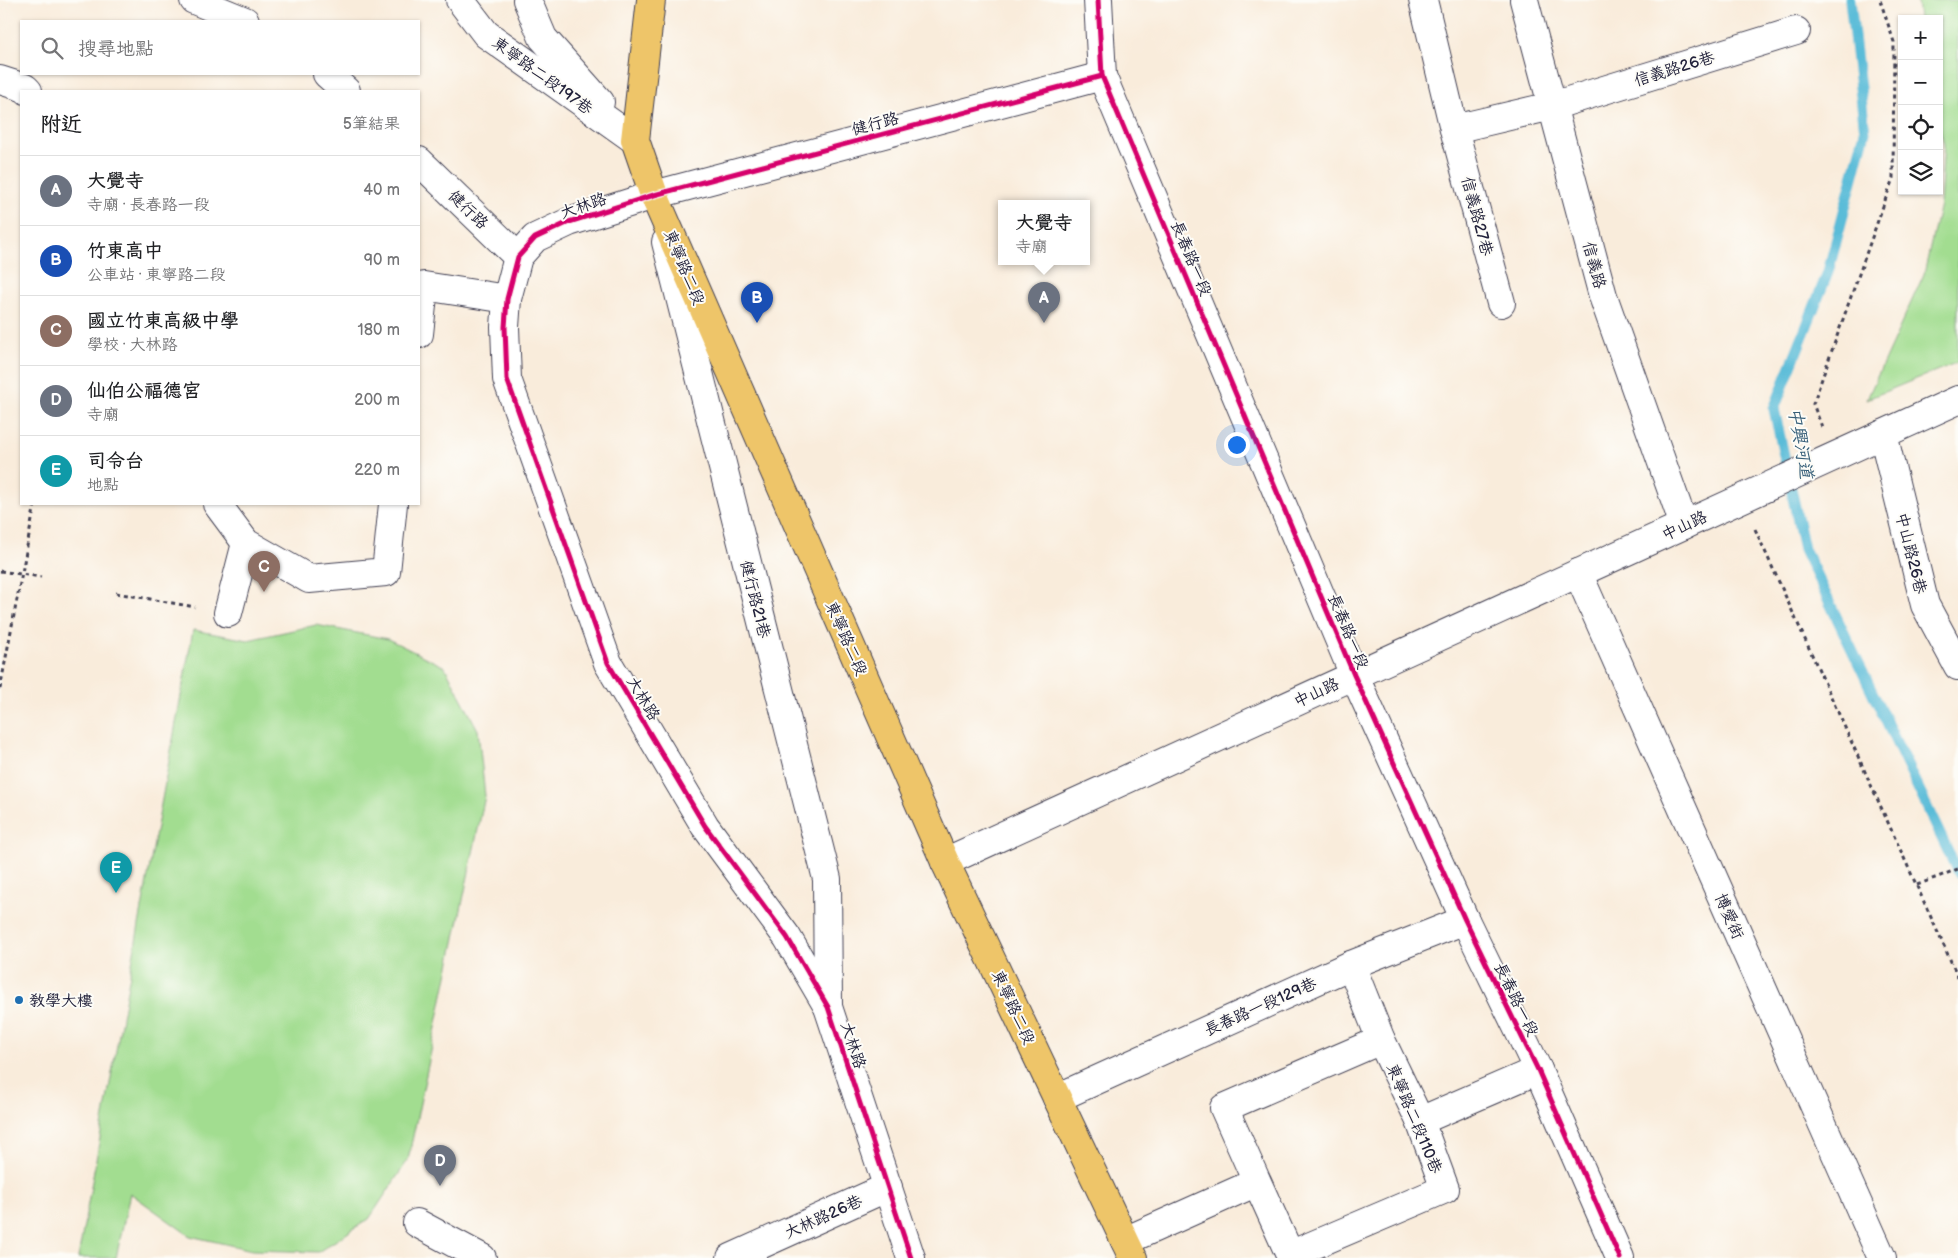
<!DOCTYPE html>
<html lang="zh-TW">
<head>
<meta charset="utf-8">
<style>
  :root { --surface:#fff; --page:#f6f6f6; --text:#202124; --muted:#757577; --line:#e0e0e0; --accent:#db2777 }
  body { margin:0; font-family:"Balsamiq Sans","LXGW WenKai TC",sans-serif; background:var(--page); color:var(--text) }
  .controls { position:absolute; right:15px; top:15px; display:grid; overflow:hidden; border-radius:0px; box-shadow:0 1px 4px #0004 }
  .controls button { width:45px; height:45px; display:grid; place-items:center; padding:0; border:0; border-bottom:1px solid var(--line); background:var(--surface); color:var(--text); font:25px sans-serif }
  .you { position:absolute; left:1236px; top:444px; width:18px; height:18px; margin:-12px; border:4px solid #fff; border-radius:50%; background:#1a73e8; box-shadow:0 0 0 8px #1a73e833 }
  .badge { display:grid; place-items:center; width:32px; height:32px; border-radius:50%; background:var(--accent); color:#fff; font-size:16px; font-weight:700 }
  .pin { position:absolute; translate:-50% -41px; filter:drop-shadow(0 1px 2px #0008) }
  .pin::after { content:''; position:absolute; top:26px; width:18px; height:15px; background:inherit; clip-path:polygon(0 0,100% 0,50% 100%) }
  .popup { position:absolute; left:998px; top:200px; width:92px; height:65px; box-sizing:border-box; display:grid; place-content:center; border-radius:0px; background:var(--surface); filter:drop-shadow(0 1px 4px #0005); font-size:16px; white-space:nowrap; color:var(--muted) }
  .popup b { font-size:19px; color:var(--text) }
  .popup::after { content:''; position:absolute; left:50%; top:100%; margin-left:-10px; border:10px solid transparent; border-top-color:var(--surface) }
  .list { margin:0; padding:0; list-style:none }
  h2 { display:flex; justify-content:space-between; align-items:center; height:65px; margin:0; padding:0 20px; font-size:21px }
  h2 small { font-size:16px; font-weight:400; color:var(--muted) }
  .list li { display:grid; grid-template-columns:32px 1fr auto; gap:15px; align-items:center; box-sizing:border-box; height:70px; padding:0 20px; border-top:1px solid var(--line) }
  .list b { display:block; font-size:19px; white-space:nowrap }
  .list p { margin:0; font-size:16px; white-space:nowrap; color:var(--muted) }
  .list em { font-size:16px; font-style:normal; color:var(--muted) }
  .icon { flex:none; width:28px; height:28px; fill:none; stroke:currentColor; stroke-width:2; stroke-linecap:round; stroke-linejoin:round }
  .map { position:relative; flex:none; width:1958px; height:1258px; overflow:hidden }
  .search { position:absolute; background:var(--surface); box-shadow:0 1px 4px #0004; left:20px; top:20px; width:400px; height:55px; display:flex; align-items:center; gap:12px; box-sizing:border-box; padding:0 18px; border-radius:0px; color:var(--muted); font-size:19px }
  .panel { position:absolute; background:var(--surface); box-shadow:0 1px 4px #0004; left:20px; top:90px; width:400px; height:415px; border-radius:0px }
  .map>svg:first-child { display:block }
</style>
</head>
<body>
<div class="map">
<svg width="1958" height="1258" viewBox="0 0 1958 1258">
  <rect width="100%" height="100%" fill="#fdfcf7"/>
  <filter id="ink" filterUnits="userSpaceOnUse"><feTurbulence type="fractalNoise" baseFrequency=".02" numOctaves="2"/><feDisplacementMap in="SourceGraphic" scale="10" xChannelSelector="R" yChannelSelector="G"/><feConvolveMatrix kernelMatrix="1 2 1 2 8 2 1 2 1" color-interpolation-filters="sRGB"/></filter>
  <filter id="wash" filterUnits="userSpaceOnUse"><feTurbulence type="fractalNoise" baseFrequency=".0096" numOctaves="4" result="noise"/><feDisplacementMap in="SourceGraphic" scale="20" xChannelSelector="R" yChannelSelector="G"/><feGaussianBlur stdDeviation="1.12" result="paint"/><feColorMatrix in="noise" values="0 0 0 0 0 0 0 0 0 0 0 0 0 0 0 0 0 1.4 0 .05"/><feComposite in="paint" operator="in"/></filter>
  <g filter="url(#wash)">
    <rect width="100%" height="100%" fill="#f9ecdb"/>
    <g fill="#a2dd90" stroke="#628066">
      <path d="M 1917,0 L 1958,0 L 1958,362 L 1867,399 L 1924,274 L 1940,204 L 1944,144 L 1939,126 L 1939,19 L 1919,19 Z"/>
      <path d="M 316,625 L 388,639 L 445,667 L 478,730 L 485,796 L 408,1160 L 369,1219 L 318,1252 L 252,1250 L 190,1236 L 130,1193 L 116,1258 L 78,1258 L 193,630 L 248,640 Z"/>
    </g>
    <g fill="none" stroke-linecap="round" stroke-linejoin="round">
      <path stroke="#5abcd8" stroke-width="11" d="M 1850,0 L 1865,132 L 1828,272 L 1774,409 L 1804,549 L 1958,872"/>
    </g>
  </g>
  <g filter="url(#ink)">
    <g fill="none" stroke-linecap="round" stroke-linejoin="round">
      <defs>
        <g id="minor">
          <path d="M 194,0 L 245,21"/>
          <path d="M 460,0 L 486,34 L 635,140"/>
          <path d="M 527,0 L 543,38 L 600,102"/>
          <path d="M 1098,0 L 1102,76 L 1354,675 L 1465,920 L 1538,1070 L 1620,1258"/>
          <path d="M 1423,0 L 1454,129 L 1501,303"/>
          <path d="M 1524,0 L 1603,296 L 1684,525"/>
          <path d="M 327,74 L 346,91"/>
          <path d="M 0,80 L 25,88 L 28,91"/>
          <path d="M 1454,129 L 1552,106 L 1796,31"/>
          <path d="M 419,161 L 518,257"/>
          <path d="M 666,242 L 827,879 L 828,1007"/>
          <path d="M 419,334 L 424,286 L 507,299"/>
          <path d="M 1883,434 L 1925,605 L 1958,666"/>
          <path d="M 217,504 L 246,543 L 309,579 L 386,572 L 393,504"/>
          <path d="M 1578,573 L 1882,1258"/>
          <path d="M 228,613 L 246,543"/>
          <path d="M 945,862 L 1958,400"/>
          <path d="M 1351,965 L 1381,1040"/>
          <path d="M 1057,1098 L 1351,965 L 1465,920"/>
          <path d="M 1420,1121 L 1538,1070"/>
          <path d="M 417,1223 L 482,1258"/>
          <path d="M 1125,1241 L 1257,1182 L 1290,1255 L 1445,1189 L 1420,1121 L 1381,1040 L 1224,1108 L 1257,1182"/>
          <path d="M 731,1258 L 888,1187"/>
          <path d="M 911,1258 L 828,1007 L 787,937 L 705,826 L 608,663 L 507,379 L 505,327 L 507,299 L 518,257 L 535,238 L 569,222 L 654,195 L 1102,76"/>
        </g>
        <path id="major" d="M 651,0 L 635,140 L 654,195 L 945,862 L 1133,1258"/>
      </defs>
      <use href="#minor" stroke="#424053" stroke-width="30"/>
      <use href="#major" stroke="#424053" stroke-width="30"/>
      <g stroke="#424053" stroke-width="3" stroke-dasharray="4 4" stroke-linecap="butt">
        <path d="M 1822,427 L 1813,404 L 1893,178 L 1894,42 L 1880,0"/>
        <path d="M 1755,529 L 1958,977"/>
        <path d="M 0,571 L 41,577"/>
        <path d="M 116,593 L 195,607"/>
        <path d="M 0,689 L 35,504"/>
        <path d="M 1917,885 L 1958,869"/>
      </g>
      <use href="#minor" stroke="#fff" stroke-width="28"/>
      <use href="#major" stroke="#eec569" stroke-width="28"/>
      <defs>
        <g id="cycleway">
          <path d="M 1098,0 L 1102,76 L 1354,675 L 1465,920 L 1538,1070 L 1620,1258"/>
          <path d="M 911,1258 L 828,1007 L 787,937 L 705,826 L 608,663 L 507,379 L 505,327 L 507,299 L 518,257 L 535,238 L 569,222 L 654,195 L 1102,76"/>
        </g>
      </defs>
      <use href="#cycleway" stroke="#fdfcf7" stroke-width="8"/>
      <use href="#cycleway" stroke="#d6006c" stroke-width="5"/>
    </g>
  </g>
  <circle fill="#1f6fb2" stroke="#fdfcf7" stroke-width="2" cx="19" cy="1000" r="5"/>
  <g text-anchor="middle" stroke-width="4" stroke-linejoin="round" paint-order="stroke">
    <g font-size="16" fill="#22223b" stroke="#fdfcf7">
      <text transform="translate(1674 68) rotate(-17)" y="6">信義路26巷</text>
      <text transform="translate(543 75) rotate(36)" y="6">東寧路二段197巷</text>
      <text transform="translate(875 123) rotate(-15)" y="6">健行路</text>
      <text transform="translate(583 205) rotate(-19)" y="6">大林路</text>
      <text transform="translate(469 209) rotate(44)" y="6">健行路</text>
      <text transform="translate(1478 216) rotate(75)" y="6">信義路27巷</text>
      <text transform="translate(1192 258) rotate(67)" y="6">長春路一段</text>
      <text transform="translate(1595 265) rotate(75)" y="6">信義路</text>
      <text transform="translate(685 267) rotate(67)" y="6">東寧路二段</text>
      <text transform="translate(1684 525) rotate(-25)" y="6">中山路</text>
      <text transform="translate(1912 553) rotate(76)" y="6">中山路26巷</text>
      <text transform="translate(756 599) rotate(76)" y="6">健行路21巷</text>
      <text transform="translate(1349 631) rotate(67)" y="6">長春路一段</text>
      <text transform="translate(847 638) rotate(66)" y="6">東寧路二段</text>
      <text transform="translate(1316 692) rotate(-25)" y="6">中山路</text>
      <text transform="translate(644 698) rotate(59)" y="6">大林路</text>
      <text transform="translate(1730 916) rotate(66)" y="6">博愛街</text>
      <text transform="translate(1517 999) rotate(64)" y="6">長春路一段</text>
      <text transform="translate(1260 1006) rotate(-24)" y="6">長春路一段129巷</text>
      <text transform="translate(1014 1007) rotate(65)" y="6">東寧路二段</text>
      <text transform="translate(854 1045) rotate(72)" y="6">大林路</text>
      <text transform="translate(1415 1118) rotate(67)" y="6">東寧路二段110巷</text>
      <text transform="translate(823 1216) rotate(-24)" y="6">大林路26巷</text>
    </g>
    <g font-size="16" fill="#22223b" stroke="#fdfcf7" text-anchor="start">
      <text x="29" y="1006">教學大樓</text>
    </g>
    <g font-size="18" font-style="italic" fill="#38607a" stroke="#fdfcf7">
      <text transform="translate(1801 443) rotate(80)" y="6">中興河道</text>
    </g>
  </g>
</svg>
<div class="controls">
<button>+</button>
<button>−</button>
<button><svg class="icon" aria-label="locate" viewBox="0 0 24 24"><circle cx="12" cy="12" r="6"/><path d="M12 2v4M12 18v4M2 12h4M18 12h4"/></svg></button>
<button><svg class="icon" aria-label="layers" viewBox="0 0 24 24"><path d="M12 4l9 5-9 5-9-5zM3 14l9 5 9-5"/></svg></button>
</div>
<div class="you"></div>
<div class="pin badge" style="left:1044px;top:323px;background:#6b7280">A</div>
<div class="popup"><b>大覺寺</b>寺廟</div>
<div class="pin badge" style="left:757px;top:323px;background:#1a4fb4">B</div>
<div class="pin badge" style="left:264px;top:592px;background:#8d6e63">C</div>
<div class="pin badge" style="left:440px;top:1186px;background:#6b7280">D</div>
<div class="pin badge" style="left:116px;top:893px;background:#0f9aa8">E</div>
<div class="search"><svg class="icon" aria-label="search" viewBox="0 0 24 24"><circle cx="10" cy="10" r="6"/><path d="M15 15l6 6"/></svg>搜尋地點</div>
<section class="panel">
<h2>附近<small>5筆結果</small></h2>
<ul class="list">
<li><span class="badge" style="background:#6b7280">A</span><div><b>大覺寺</b><p>寺廟 · 長春路一段</p></div><em>40 m</em></li>
<li><span class="badge" style="background:#1a4fb4">B</span><div><b>竹東高中</b><p>公車站 · 東寧路二段</p></div><em>90 m</em></li>
<li><span class="badge" style="background:#8d6e63">C</span><div><b>國立竹東高級中學</b><p>學校 · 大林路</p></div><em>180 m</em></li>
<li><span class="badge" style="background:#6b7280">D</span><div><b>仙伯公福德宮</b><p>寺廟</p></div><em>200 m</em></li>
<li><span class="badge" style="background:#0f9aa8">E</span><div><b>司令台</b><p>地點</p></div><em>220 m</em></li>
</ul>
</section>
</div>
</body>
</html>
